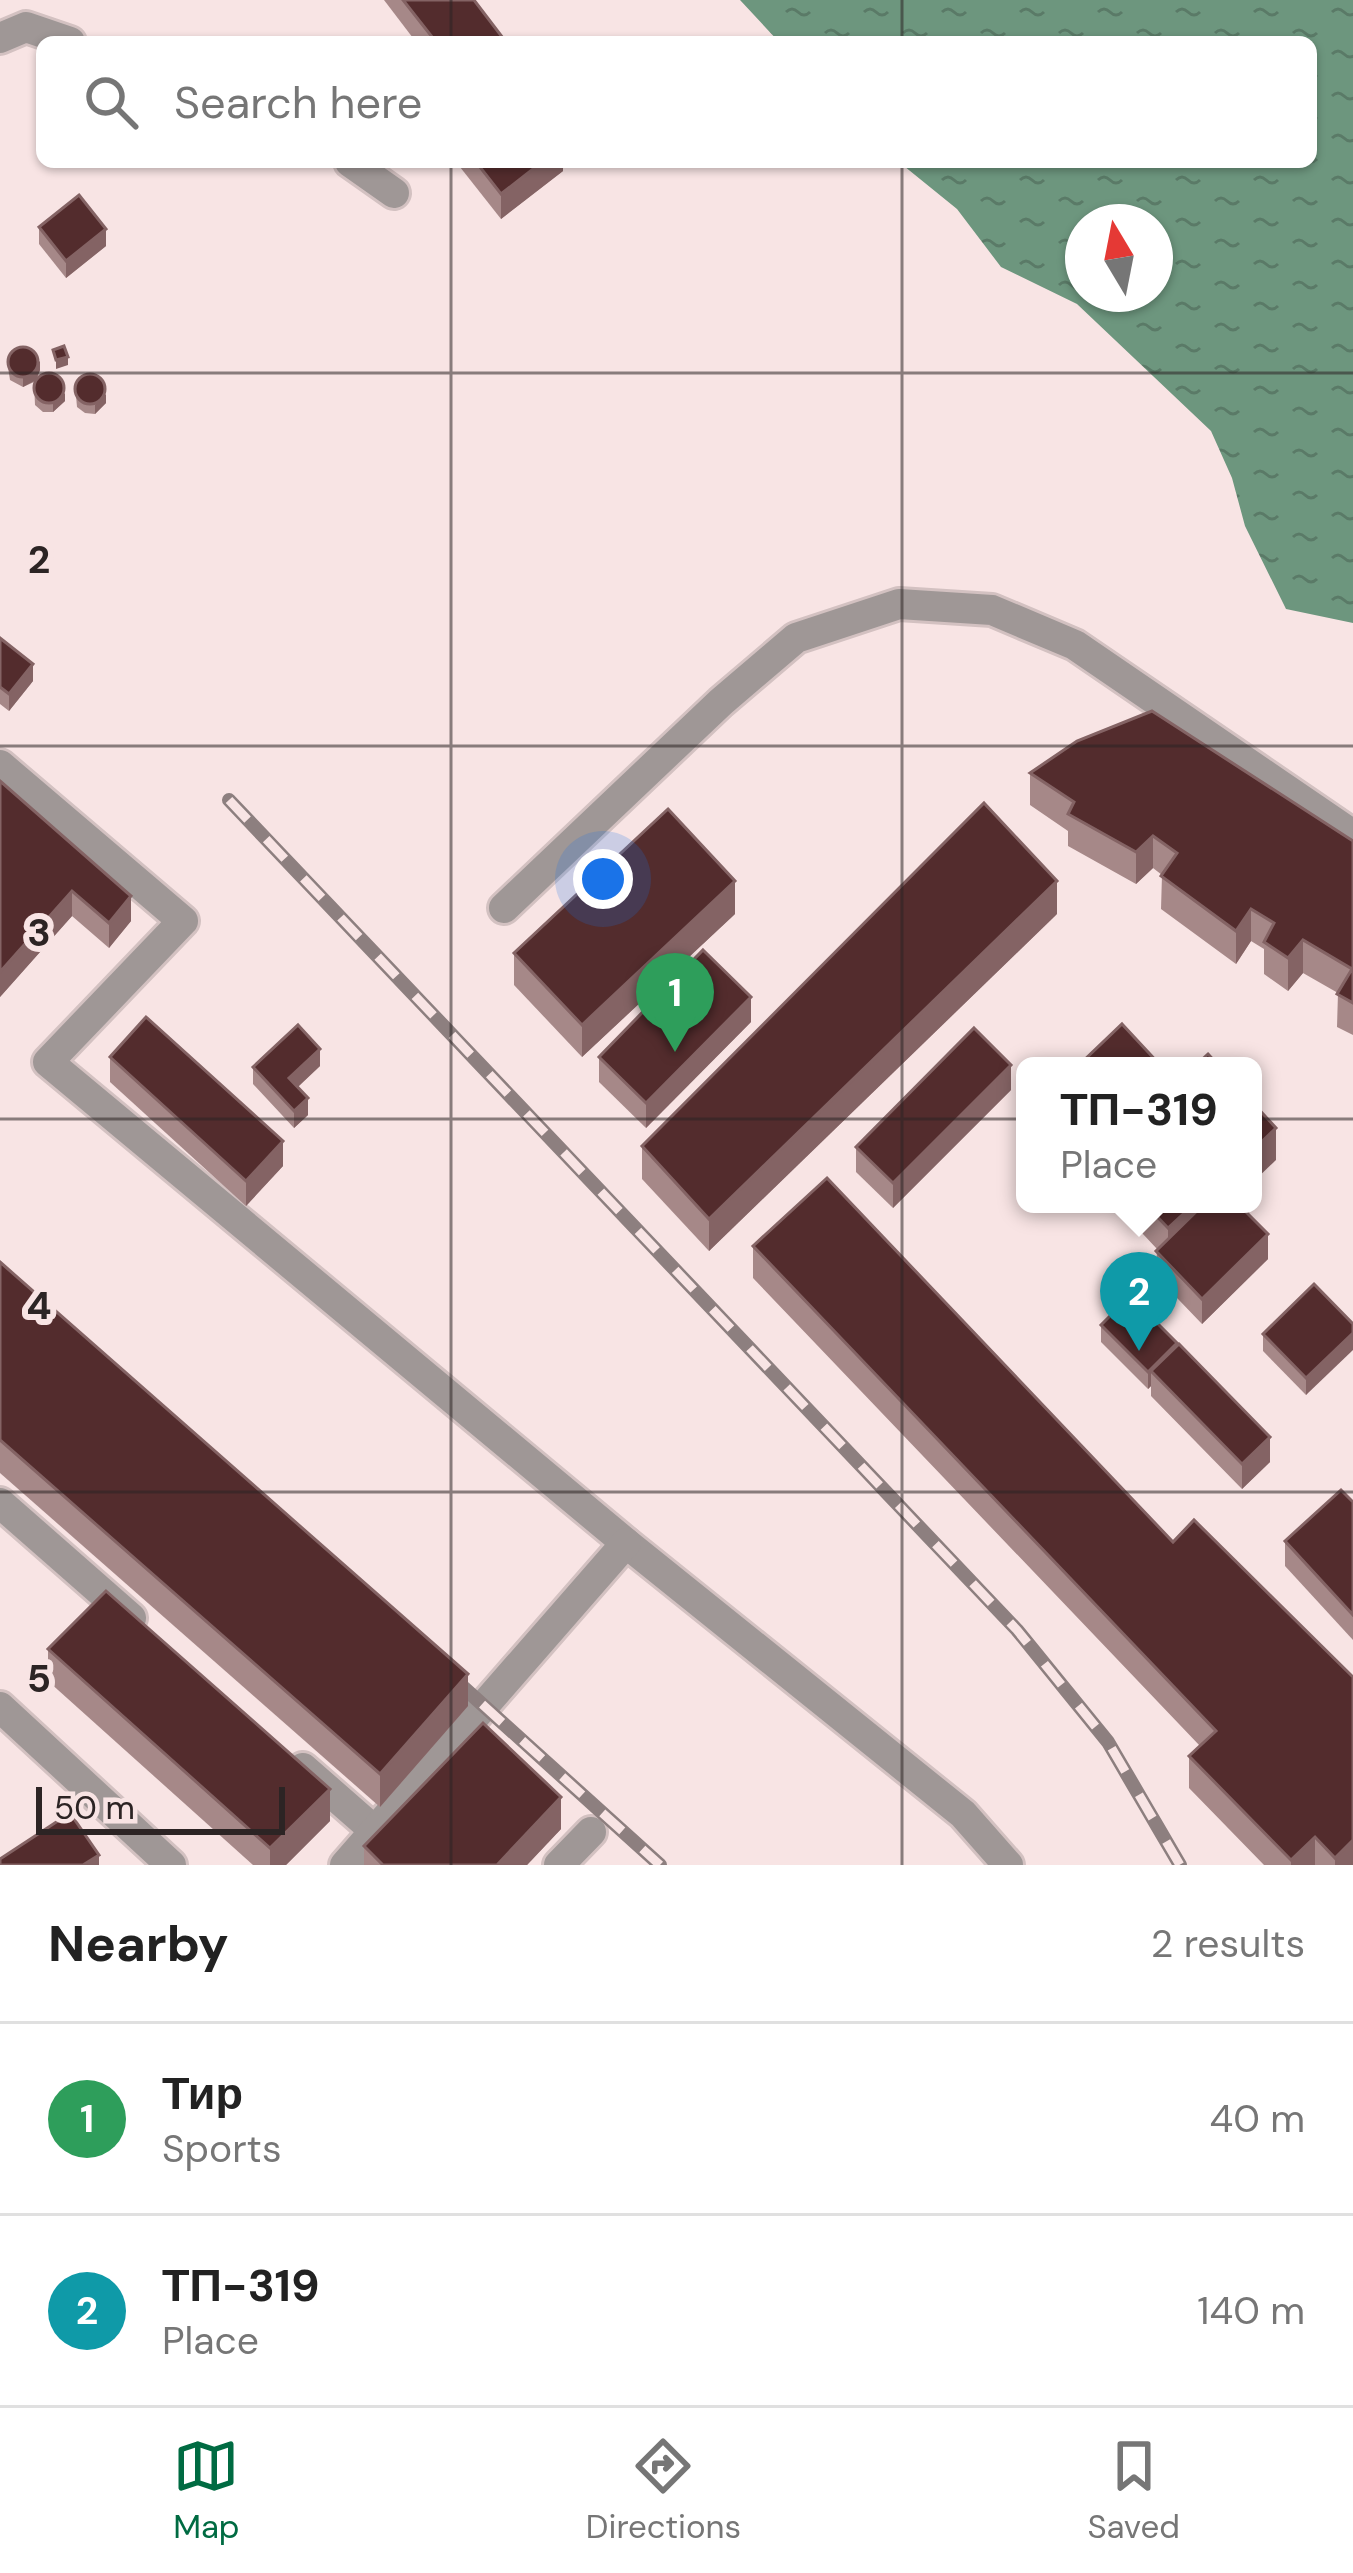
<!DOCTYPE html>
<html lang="en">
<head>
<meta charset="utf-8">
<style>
  :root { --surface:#fff; --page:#f2f2f2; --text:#222; --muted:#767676; --line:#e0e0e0; --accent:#006b42 }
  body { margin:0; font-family:"DM Sans",sans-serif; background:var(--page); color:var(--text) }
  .compass { position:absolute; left:1065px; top:204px; width:108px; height:108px; border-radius:50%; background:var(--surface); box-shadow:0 3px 9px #0004; rotate:350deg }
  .scale { position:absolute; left:36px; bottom:30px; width:249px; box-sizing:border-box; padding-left:12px; border:6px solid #2c2424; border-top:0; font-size:33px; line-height:42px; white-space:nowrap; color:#2c2424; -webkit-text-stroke:9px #f8e4e4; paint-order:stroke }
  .you { position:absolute; left:603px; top:879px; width:42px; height:42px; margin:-30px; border:9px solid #fff; border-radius:50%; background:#1a73e8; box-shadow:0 0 0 18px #1a73e833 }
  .badge { display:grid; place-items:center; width:78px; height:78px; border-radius:50%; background:var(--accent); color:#fff; font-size:39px; font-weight:700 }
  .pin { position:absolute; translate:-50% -99px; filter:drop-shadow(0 3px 6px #0008) }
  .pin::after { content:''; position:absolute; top:63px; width:42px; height:36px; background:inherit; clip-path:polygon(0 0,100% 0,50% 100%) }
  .popup { position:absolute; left:1016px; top:1057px; width:246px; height:156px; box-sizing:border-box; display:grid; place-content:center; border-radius:18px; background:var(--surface); filter:drop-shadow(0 3px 9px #0005); font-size:39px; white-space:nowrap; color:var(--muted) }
  .popup b { font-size:45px; color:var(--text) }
  .popup::after { content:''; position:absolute; left:50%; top:100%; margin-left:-24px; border:24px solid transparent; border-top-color:var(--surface) }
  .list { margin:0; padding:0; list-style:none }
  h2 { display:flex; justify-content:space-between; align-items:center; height:156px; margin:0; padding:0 48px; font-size:51px }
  h2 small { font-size:39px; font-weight:400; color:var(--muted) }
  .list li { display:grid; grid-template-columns:78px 1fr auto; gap:36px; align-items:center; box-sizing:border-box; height:192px; padding:0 48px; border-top:3px solid var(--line) }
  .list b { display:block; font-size:45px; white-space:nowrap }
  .list p { margin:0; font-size:39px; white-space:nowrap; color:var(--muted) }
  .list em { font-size:39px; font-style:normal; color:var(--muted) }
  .icon { flex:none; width:66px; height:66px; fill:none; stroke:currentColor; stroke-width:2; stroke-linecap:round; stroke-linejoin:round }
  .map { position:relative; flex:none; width:1353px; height:1865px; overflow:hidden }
  .search { position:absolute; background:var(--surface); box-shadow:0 3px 9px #0004; left:36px; right:36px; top:36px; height:132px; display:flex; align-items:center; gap:30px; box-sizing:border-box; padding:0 42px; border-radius:18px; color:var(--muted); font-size:45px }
  .sheet { height:540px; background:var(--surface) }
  nav { display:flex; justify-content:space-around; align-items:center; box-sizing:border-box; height:168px; border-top:3px solid var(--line); background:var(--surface); font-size:33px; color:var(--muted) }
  nav a { display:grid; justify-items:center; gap:6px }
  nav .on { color:var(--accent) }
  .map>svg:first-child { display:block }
</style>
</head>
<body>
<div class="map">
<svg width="1353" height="1865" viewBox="0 0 1353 1865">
  <defs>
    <pattern id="water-ripples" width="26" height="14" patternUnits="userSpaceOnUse" patternTransform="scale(3)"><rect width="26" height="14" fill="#6d967e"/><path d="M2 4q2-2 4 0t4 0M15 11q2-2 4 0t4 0" fill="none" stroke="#5a7a67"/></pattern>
  </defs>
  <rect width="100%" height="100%" fill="#f8e4e4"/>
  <path fill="url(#water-ripples)" fill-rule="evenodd" d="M 740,0 L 1353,0 L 1353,623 L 1286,609 L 1245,526 L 1232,478 L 1211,431 L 1077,304 L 1001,267 L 957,209 L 899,162 L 1311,162 L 1311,42 L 779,42 ZM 1083,222 L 1155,222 L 1155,294 L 1083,294 Z"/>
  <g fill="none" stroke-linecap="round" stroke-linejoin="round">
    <defs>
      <g id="minor">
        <path d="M 0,38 L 26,27 L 70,42"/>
        <path d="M 350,162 L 394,193"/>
        <path d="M 0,765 L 183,921 L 48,1062 L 626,1543 L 963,1814 L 1008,1865"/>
        <path d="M 504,908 L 721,702 L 796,638 L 899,604 L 992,610 L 1075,645 L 1353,835"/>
        <path d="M 0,1503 L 131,1618"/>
        <path d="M 0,1707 L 171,1865"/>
        <path d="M 303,1768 L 375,1831"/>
        <path d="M 345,1865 L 626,1543"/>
        <path d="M 559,1865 L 591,1832"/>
      </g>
    </defs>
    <use href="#minor" stroke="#d3c1c1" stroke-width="36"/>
    <use href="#minor" stroke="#9f9796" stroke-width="30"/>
    <defs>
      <g id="rail">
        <path d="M 229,800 L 1017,1630 L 1108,1742 L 1180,1865"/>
        <path d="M 442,1668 L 660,1865"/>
      </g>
    </defs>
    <use href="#rail" stroke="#8d7f7f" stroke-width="14"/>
    <use href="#rail" stroke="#f8e4e4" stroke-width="9" stroke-dasharray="27" stroke-linecap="butt"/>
  </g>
  <g fill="#a68888">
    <path d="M 384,0 L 474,0 L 506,42 L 416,42 Z"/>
    <path d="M 460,162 L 563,162 L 563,171 L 501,219 L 460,167 Z"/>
    <path d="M 39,227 L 106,246 L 66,278 L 39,244 Z"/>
    <path d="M 7,361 L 40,370 L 37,378 L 65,401 L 53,412 L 43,412 L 35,405 L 34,382 L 23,387 L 10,380 Z"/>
    <path d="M 75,384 L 106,403 L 95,414 L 85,413 L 77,407 Z"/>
    <path d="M 0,638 L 33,681 L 9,711 L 0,704 Z"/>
    <path d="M 1030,773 L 1353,841 L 1353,1035 L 1337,1027 L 1338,993 L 1303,973 L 1288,991 L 1264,974 L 1264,949 L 1251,941 L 1236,964 L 1161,909 L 1162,875 L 1153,868 L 1136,884 L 1068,846 L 1068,831 L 1030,805 Z"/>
    <path d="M 0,781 L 131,921 L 109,948 L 72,916 L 0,997 Z"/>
    <path d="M 735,914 L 582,1057 L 514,985 L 514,953 Z"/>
    <path d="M 1057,914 L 709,1251 L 642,1179 L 642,1146 Z"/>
    <path d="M 751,1022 L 646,1128 L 599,1082 L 599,1057 Z"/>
    <path d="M 110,1057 L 283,1166 L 246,1206 L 110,1082 Z"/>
    <path d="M 320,1066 L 298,1087 L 308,1115 L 294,1128 L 253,1084 L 253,1067 Z"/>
    <path d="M 1011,1090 L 893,1208 L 856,1172 L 856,1147 Z"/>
    <path d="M 1115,1204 L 1238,1204 L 1268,1259 L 1202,1324 L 1156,1276 L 1157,1249 Z"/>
    <path d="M 753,1246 L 1173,1542 L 1353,1865 L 1264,1865 L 1189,1788 L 1189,1756 L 1200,1746 L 753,1278 Z"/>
    <path d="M 0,1262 L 468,1706 L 380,1807 L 0,1473 Z"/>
    <path d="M 1353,1324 L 1306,1395 L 1263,1351 L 1263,1334 Z"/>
    <path d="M 1101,1325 L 1177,1345 L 1270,1462 L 1242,1489 L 1151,1396 L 1151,1386 L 1148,1389 L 1101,1342 Z"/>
    <path d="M 1353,1502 L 1353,1640 L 1285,1566 L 1285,1541 Z"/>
    <path d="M 48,1649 L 330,1821 L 286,1865 L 253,1865 L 48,1681 Z"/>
    <path d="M 561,1829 L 527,1865 L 364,1865 L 364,1846 Z"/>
  </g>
  <g fill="#846364">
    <path d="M 542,162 L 563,162 L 563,171 L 501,219 L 501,194 Z"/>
    <path d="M 106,229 L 106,246 L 66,278 L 66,261 Z"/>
    <path d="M 68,357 L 68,365 L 56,369 L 56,360 Z"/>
    <path d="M 40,361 L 40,370 L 36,380 L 23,387 L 23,378 Z"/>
    <path d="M 65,393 L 65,401 L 53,412 L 53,404 Z"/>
    <path d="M 106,394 L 106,403 L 95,414 L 95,405 Z"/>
    <path d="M 33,664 L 33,681 L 9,711 L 9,694 Z"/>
    <path d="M 1153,836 L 1153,868 L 1136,884 L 1136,852 Z"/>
    <path d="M 735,881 L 735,914 L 582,1057 L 582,1025 Z"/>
    <path d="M 1057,881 L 1057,914 L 709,1251 L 709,1219 Z"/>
    <path d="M 72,891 L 72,916 L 0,997 L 0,972 Z"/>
    <path d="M 131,896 L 131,921 L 109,948 L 109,923 Z"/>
    <path d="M 1251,909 L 1251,941 L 1236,964 L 1236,931 Z"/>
    <path d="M 1303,940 L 1303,973 L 1288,991 L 1288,958 Z"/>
    <path d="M 751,997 L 751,1022 L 646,1128 L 646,1103 Z"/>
    <path d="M 320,1049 L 320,1066 L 289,1095 L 289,1078 Z"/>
    <path d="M 1011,1065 L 1011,1090 L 893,1208 L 893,1183 Z"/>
    <path d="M 308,1098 L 308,1115 L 294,1128 L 294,1111 Z"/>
    <path d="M 1276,1128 L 1276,1160 L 1253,1182 L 1253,1150 Z"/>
    <path d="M 283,1141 L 283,1166 L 246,1206 L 246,1181 Z"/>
    <path d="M 1194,1204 L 1229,1204 L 1168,1261 L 1168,1228 Z"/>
    <path d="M 1268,1234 L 1268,1259 L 1202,1324 L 1202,1299 Z"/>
    <path d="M 1353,1333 L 1353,1350 L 1306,1395 L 1306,1378 Z"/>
    <path d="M 1177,1343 L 1177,1360 L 1151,1371 L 1151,1386 L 1148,1389 L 1148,1372 Z"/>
    <path d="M 1270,1437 L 1270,1462 L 1242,1489 L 1242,1464 Z"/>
    <path d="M 468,1674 L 468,1706 L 380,1807 L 380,1774 Z"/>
    <path d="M 330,1789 L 330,1821 L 286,1865 L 270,1865 L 270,1848 Z"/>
    <path d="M 561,1797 L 561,1829 L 527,1865 L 497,1865 Z"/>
    <path d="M 1315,1837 L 1315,1865 L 1291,1865 L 1291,1860 Z"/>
    <path d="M 1353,1840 L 1353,1865 L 1335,1865 L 1335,1858 Z"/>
    <path d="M 99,1855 L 99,1865 L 83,1865 Z"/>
  </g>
  <g fill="#532c2d" stroke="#846364" stroke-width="3">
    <path d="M 403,0 L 474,0 L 506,42 L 436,42 Z"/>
    <path d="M 476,162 L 542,162 L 501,194 Z"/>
    <path d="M 79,195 L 106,229 L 66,261 L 39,227 Z"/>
    <path d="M 64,346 L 68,357 L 56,360 L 53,350 Z"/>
    <circle cx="23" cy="362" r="15"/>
    <circle cx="49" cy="388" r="15"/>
    <circle cx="90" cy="389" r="15"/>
    <path d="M 0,638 L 33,664 L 9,694 L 0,687 Z"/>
    <path d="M 1152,711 L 1353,841 L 1353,1003 L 1337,994 L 1352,969 L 1303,940 L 1288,958 L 1264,942 L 1274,923 L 1251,909 L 1236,931 L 1161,876 L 1177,853 L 1153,836 L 1136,852 L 1068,814 L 1074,802 L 1030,773 L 1077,741 Z"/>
    <path d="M 0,781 L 131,896 L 109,923 L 72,891 L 0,972 Z"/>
    <path d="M 984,803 L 1057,881 L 709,1219 L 642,1146 Z"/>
    <path d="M 668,809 L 735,881 L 582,1025 L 514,953 Z"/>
    <path d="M 703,950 L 751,997 L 646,1103 L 599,1057 Z"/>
    <path d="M 146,1017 L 283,1141 L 246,1181 L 110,1057 Z"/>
    <path d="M 1122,1024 L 1161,1066 L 1078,1066 Z"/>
    <path d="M 298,1025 L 320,1049 L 289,1078 L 308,1098 L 294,1111 L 253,1067 Z"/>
    <path d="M 974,1028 L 1011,1065 L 893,1183 L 856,1147 Z"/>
    <path d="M 1208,1054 L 1219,1066 L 1195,1066 Z"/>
    <path d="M 1253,1103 L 1276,1128 L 1253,1150 Z"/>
    <path d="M 827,1178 L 1173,1542 L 1194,1520 L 1353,1677 L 1353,1840 L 1335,1858 L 1315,1837 L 1291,1860 L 1189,1756 L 1216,1731 L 753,1246 Z"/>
    <path d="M 1145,1204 L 1194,1204 L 1168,1228 Z"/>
    <path d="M 1204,1204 L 1238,1204 L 1268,1234 L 1202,1299 L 1156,1251 Z"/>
    <path d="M 0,1262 L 468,1674 L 380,1774 L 0,1440 Z"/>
    <path d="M 1314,1284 L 1353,1324 L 1353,1333 L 1306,1378 L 1263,1334 Z"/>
    <path d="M 1130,1296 L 1177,1343 L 1148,1372 L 1101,1325 Z"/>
    <path d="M 1179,1344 L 1270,1437 L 1242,1464 L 1151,1371 Z"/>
    <path d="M 1341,1490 L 1353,1502 L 1353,1615 L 1285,1541 Z"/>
    <path d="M 106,1591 L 330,1789 L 270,1848 L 48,1649 Z"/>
    <path d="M 483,1723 L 561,1797 L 497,1865 L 383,1865 L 364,1846 Z"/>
    <path d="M 70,1813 L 99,1855 L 83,1865 L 0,1865 L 0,1859 Z"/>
  </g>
  <path fill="none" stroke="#2c2424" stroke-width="3" stroke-opacity="0.55" d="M 451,0 L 451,42M 902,0 L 902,42M 451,162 L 451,1865M 902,162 L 902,1865M 0,373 L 1353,373M 0,746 L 1353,746M 0,1119 L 1353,1119M 0,1492 L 1353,1492"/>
  <g font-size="39" text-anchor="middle" font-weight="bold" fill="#2c2424" stroke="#f8e4e4" stroke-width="12" stroke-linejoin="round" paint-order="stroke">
    <text x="39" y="573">2</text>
    <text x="39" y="946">3</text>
    <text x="39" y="1319">4</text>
    <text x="39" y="1692">5</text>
  </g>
</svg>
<svg class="compass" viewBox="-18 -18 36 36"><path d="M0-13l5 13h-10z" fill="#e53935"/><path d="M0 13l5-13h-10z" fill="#767676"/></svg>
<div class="scale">50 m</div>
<div class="you"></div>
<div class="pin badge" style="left:675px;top:1052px;background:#2e9e5b">1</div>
<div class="pin badge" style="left:1139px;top:1351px;background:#0f9aa8">2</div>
<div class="popup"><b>ТП-319</b>Place</div>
<div class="search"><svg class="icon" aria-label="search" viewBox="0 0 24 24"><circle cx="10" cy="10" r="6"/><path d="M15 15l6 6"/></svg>Search here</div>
</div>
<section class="sheet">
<h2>Nearby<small>2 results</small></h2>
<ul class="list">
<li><span class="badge" style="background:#2e9e5b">1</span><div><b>Тир</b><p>Sports</p></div><em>40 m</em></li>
<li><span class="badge" style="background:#0f9aa8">2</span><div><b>ТП-319</b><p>Place</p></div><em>140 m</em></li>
</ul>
</section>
<nav>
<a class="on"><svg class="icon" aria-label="map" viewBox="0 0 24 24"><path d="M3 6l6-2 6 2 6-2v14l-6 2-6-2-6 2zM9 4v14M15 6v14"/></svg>Map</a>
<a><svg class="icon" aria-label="directions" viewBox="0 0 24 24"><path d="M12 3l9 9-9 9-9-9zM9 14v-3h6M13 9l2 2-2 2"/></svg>Directions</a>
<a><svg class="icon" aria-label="saved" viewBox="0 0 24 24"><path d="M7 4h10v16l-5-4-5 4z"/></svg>Saved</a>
</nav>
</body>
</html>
